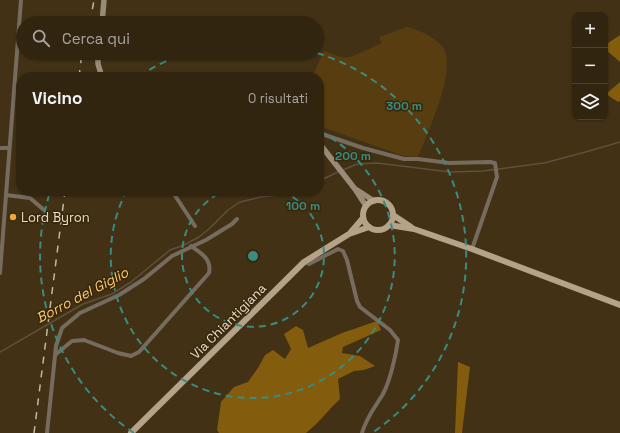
<!DOCTYPE html>
<html lang="it">
<head>
<meta charset="utf-8">
<style>
  :root { --surface:#322510; --page:#3d311e; --text:#f1f3f6; --muted:#a8a59f; --line:#4d4230 }
  body { margin:0; font-family:"Space Grotesk",sans-serif; background:var(--page); color:var(--text) }
  .controls { position:absolute; right:12px; top:12px; display:grid; overflow:hidden; border-radius:8px; box-shadow:0 1px 3px #0004 }
  .controls button { width:36px; height:36px; display:grid; place-items:center; padding:0; border:0; border-bottom:1px solid var(--line); background:var(--surface); color:var(--text); font:20px sans-serif }
  .list { margin:0; padding:0; list-style:none }
  h2 { display:flex; justify-content:space-between; align-items:center; height:52px; margin:0; padding:0 16px; font-size:17px }
  h2 small { font-size:13px; font-weight:400; color:var(--muted) }
  .icon { flex:none; width:22px; height:22px; fill:none; stroke:currentColor; stroke-width:2; stroke-linecap:round; stroke-linejoin:round }
  .map { position:relative; flex:none; width:620px; height:433px; overflow:hidden }
  .search { position:absolute; background:var(--surface); box-shadow:0 1px 3px #0004; left:16px; top:16px; width:308px; height:44px; display:flex; align-items:center; gap:10px; box-sizing:border-box; padding:0 14px; border-radius:22px; color:var(--muted); font-size:15px }
  .panel { position:absolute; background:var(--surface); box-shadow:0 1px 3px #0004; left:16px; top:72px; width:308px; height:124px; border-radius:16px }
  .map>svg:first-child { display:block }
</style>
</head>
<body>
<div class="map">
<svg width="620" height="433" viewBox="0 0 620 433">
  <rect width="100%" height="100%" fill="#423115"/>
  <path fill="#573d0f" d="M 407,27 C 420,30 433,36 442,46 C 459,66 428,131 420,153 L 417,157 L 404,156 L 319,126 L 319,77 L 312,77 L 324,51 L 344,58 L 353,56 L 382,43 L 379,37 Z"/>
  <g fill="#835c0d">
    <path d="M 620,35 L 620,62 L 605,49 L 605,45 Z"/>
    <path d="M 620,82 L 620,101 L 618,102 L 606,94 Z"/>
    <path d="M 377,321 L 381,330 L 343,347 L 342,353 L 360,356 L 375,366 L 364,370 L 354,371 L 338,379 L 340,399 C 328,410 319,423 306,433 L 219,433 L 217,430 L 221,402 L 234,387 L 248,382 L 258,368 L 265,355 L 273,350 L 285,359 L 291,349 L 284,334 L 296,326 L 303,330 L 308,348 L 342,333 Z"/>
    <path d="M 458,362 L 470,367 L 462,433 L 455,433 Z"/>
  </g>
  <g fill="none" stroke-linecap="round" stroke-linejoin="round">
    <g stroke="#5e503d" stroke-width="1.5">
      <path d="M 343,170 L 357,164 L 377,163 L 450,172 L 483,171 L 544,163 L 582,153 L 620,142"/>
      <path d="M 319,181 L 340,171"/>
      <path d="M 0,352 L 83,304 L 112,294 L 131,282 L 170,250 L 184,245 L 199,237 L 210,228 L 228,210 L 240,202 L 261,197 L 288,194 L 296,191"/>
    </g>
    <g stroke="#756c5f" stroke-width="4">
      <path d="M 319,136 L 322,134 L 363,148 L 404,159 L 418,159 L 449,163 L 490,162 L 495,163 L 497,177 L 472,249"/>
      <path d="M 0,148 L 9,148"/>
      <path d="M 172,191 L 195,226"/>
      <path d="M 6,195 L 30,198 L 44,210"/>
      <path d="M 304,262 L 309,264 L 338,249 L 343,251 L 347,260 L 357,301 L 360,307 L 390,330 L 398,340 C 396,355 390,381 383,394 C 374,409 367,416 362,433"/>
      <path d="M 0,273 L 21,0"/>
      <path d="M 55,355 L 72,341 L 84,340 L 118,353 L 131,356 L 139,352 L 209,273 C 212,259 201,253 191,246"/>
      <path d="M 47,433 L 56,346 L 62,328 L 80,313 L 119,295 L 144,279 L 172,256 L 206,240 L 232,224 L 237,219"/>
    </g>
    <g stroke="#998b77" stroke-width="5.5">
      <path d="M 102,23 L 104,0"/>
      <path d="M 98,53 L 98,64 L 102,77"/>
      <path d="M 319,143 L 355,189 L 366,206"/>
      <path d="M 357,190 L 374,201"/>
    </g>
    <g stroke="#b4a388" stroke-width="6">
      <circle cx="378" cy="215" r="15"/>
      <path d="M 393,215 L 411,227"/>
      <path d="M 389,225 L 414,229 L 472,249 L 620,305"/>
      <path d="M 351,232 L 363,218"/>
      <path d="M 131,433 L 304,262 L 349,234 L 369,227"/>
    </g>
    <g stroke="#c3b8a5" stroke-width="1.5" stroke-dasharray="7 7" stroke-linecap="butt">
      <path d="M 90,23 L 94,0"/>
      <path d="M 79,77 L 82,53"/>
      <path d="M 34,433 L 65,191"/>
    </g>
  </g>
  <g fill="none" stroke="#3a8b81" stroke-width="2" stroke-dasharray="7 5">
    <path d="M282 191A71 71 0 1 1 224 191"/>
    <path d="M320 131A142 142 0 1 1 126 192"/>
    <path d="M134 433A213 213 0 0 1 50 192M139 76A213 213 0 0 1 187 53M317 53A213 213 0 0 1 372 433"/>
  </g>
  <circle fill="#e9ab38" stroke="#38270a" stroke-width="1.5" cx="13" cy="217" r="4"/>
  <g text-anchor="middle" stroke-width="3" stroke-linejoin="round" paint-order="stroke">
    <g font-size="13" fill="#e7ddcc" stroke="#38270a" text-anchor="start">
      <text x="21" y="222">Lord Byron</text>
    </g>
    <g font-size="13" fill="#e7ddcc" stroke="#38270a">
      <text transform="translate(228 321) rotate(-45)" y="5">Via Chiantigiana</text>
    </g>
    <g font-size="14" font-style="italic" fill="#ffc96f" stroke="#38270a">
      <text transform="translate(82 295) rotate(-28)" y="5">Borro del Giglio</text>
    </g>
  </g>
  <circle cx="253" cy="256" r="6" fill="#3a8b81" stroke="#38270a" stroke-width="2"/>
  <g font-size="12" text-anchor="middle" font-weight="bold" fill="#3a8b81" stroke="#38270a" stroke-width="3" stroke-linejoin="round" paint-order="stroke">
    <text x="404" y="110">300 m</text>
    <text x="353" y="160">200 m</text>
    <text x="303" y="210">100 m</text>
  </g>
</svg>
<div class="controls">
<button>+</button>
<button>−</button>
<button><svg class="icon" aria-label="layers" viewBox="0 0 24 24"><path d="M12 4l9 5-9 5-9-5zM3 14l9 5 9-5"/></svg></button>
</div>
<div class="search"><svg class="icon" aria-label="search" viewBox="0 0 24 24"><circle cx="10" cy="10" r="6"/><path d="M15 15l6 6"/></svg>Cerca qui</div>
<section class="panel">
<h2>Vicino<small>0 risultati</small></h2>
<ul class="list">
</ul>
</section>
</div>
</body>
</html>
